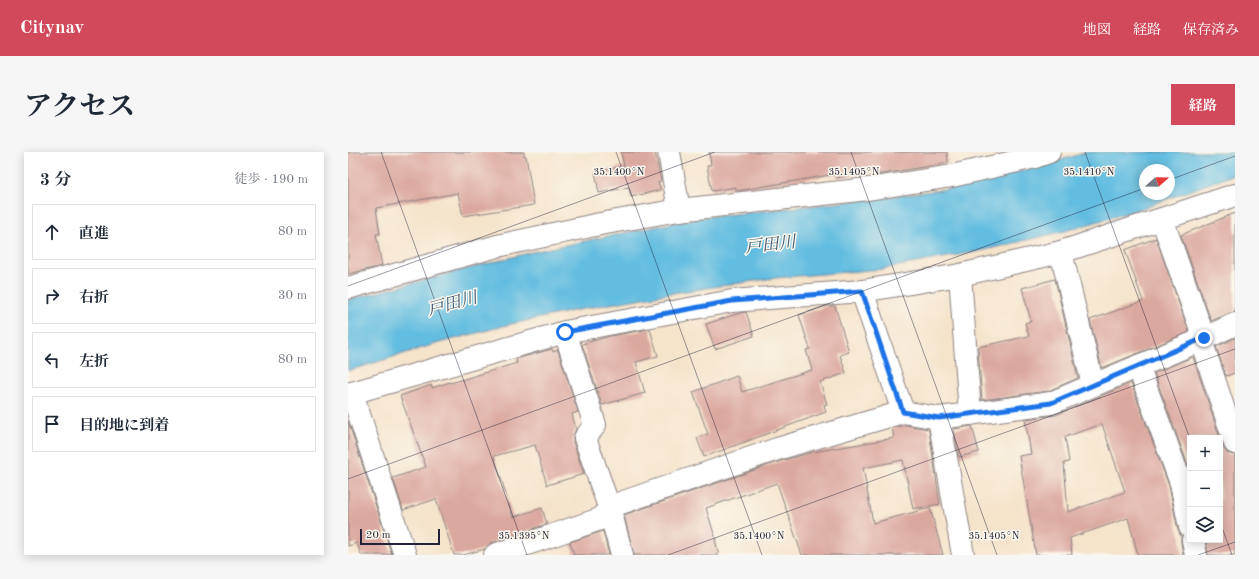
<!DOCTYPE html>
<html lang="ja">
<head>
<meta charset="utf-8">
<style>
  :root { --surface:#fff; --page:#f6f6f7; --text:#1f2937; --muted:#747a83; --line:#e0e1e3; --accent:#d1495b }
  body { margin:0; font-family:"Old Standard TT","Noto Serif JP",serif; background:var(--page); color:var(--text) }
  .controls { position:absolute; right:12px; bottom:12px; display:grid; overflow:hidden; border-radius:0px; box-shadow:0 2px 10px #0003 }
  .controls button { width:36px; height:36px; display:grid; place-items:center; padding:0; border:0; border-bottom:1px solid var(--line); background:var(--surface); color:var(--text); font:20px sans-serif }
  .compass { position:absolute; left:791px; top:12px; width:36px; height:36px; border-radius:50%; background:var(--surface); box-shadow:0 2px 10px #0003; rotate:70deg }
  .scale { position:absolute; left:12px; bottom:10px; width:80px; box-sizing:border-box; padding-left:4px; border:2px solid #22223b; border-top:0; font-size:11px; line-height:14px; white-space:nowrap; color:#22223b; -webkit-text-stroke:3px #fbf7ec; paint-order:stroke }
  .stop { position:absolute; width:12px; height:12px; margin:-9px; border:3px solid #1a73e8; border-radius:50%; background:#fff }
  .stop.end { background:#1a73e8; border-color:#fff; box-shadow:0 1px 4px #0008 }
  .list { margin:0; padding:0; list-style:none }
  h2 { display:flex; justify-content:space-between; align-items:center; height:52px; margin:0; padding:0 16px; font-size:17px }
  h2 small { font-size:13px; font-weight:400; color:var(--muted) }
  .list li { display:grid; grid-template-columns:26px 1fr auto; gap:12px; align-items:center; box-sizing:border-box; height:56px; margin:0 8px 8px; padding:0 8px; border:1px solid var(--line); border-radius:0px }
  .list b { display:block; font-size:15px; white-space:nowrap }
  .list em { font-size:13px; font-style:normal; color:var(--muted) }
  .icon { flex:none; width:22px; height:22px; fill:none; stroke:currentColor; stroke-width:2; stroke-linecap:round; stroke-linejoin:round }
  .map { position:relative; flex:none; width:887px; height:403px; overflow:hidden; border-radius:0px }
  header { display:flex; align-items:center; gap:24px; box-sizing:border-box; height:56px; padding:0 20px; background:var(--accent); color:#fff }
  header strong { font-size:19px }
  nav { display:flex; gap:22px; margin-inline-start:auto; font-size:14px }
  .intro { display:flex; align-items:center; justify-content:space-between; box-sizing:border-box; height:96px; padding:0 24px }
  h1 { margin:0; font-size:28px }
  .button { padding:10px 18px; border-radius:0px; background:var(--accent); color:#fff; font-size:14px; font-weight:700 }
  main { display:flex; gap:24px; padding:0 24px }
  aside { flex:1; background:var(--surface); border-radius:0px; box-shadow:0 2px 10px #0003 }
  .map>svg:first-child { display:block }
</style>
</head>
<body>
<header>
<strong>Citynav</strong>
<nav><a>地図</a><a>経路</a><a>保存済み</a></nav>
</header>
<div class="intro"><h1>アクセス</h1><a class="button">経路</a></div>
<main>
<aside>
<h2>3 分<small>徒歩 · 190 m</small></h2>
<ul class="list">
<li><svg class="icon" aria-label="ahead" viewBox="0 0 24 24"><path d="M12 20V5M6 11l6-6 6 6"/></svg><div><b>直進</b></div><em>80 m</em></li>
<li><svg class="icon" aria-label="right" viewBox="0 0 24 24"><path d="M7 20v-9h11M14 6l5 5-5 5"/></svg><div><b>右折</b></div><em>30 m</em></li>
<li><svg class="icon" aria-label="left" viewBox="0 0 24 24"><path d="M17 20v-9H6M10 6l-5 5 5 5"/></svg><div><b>左折</b></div><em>80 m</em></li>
<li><svg class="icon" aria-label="arrive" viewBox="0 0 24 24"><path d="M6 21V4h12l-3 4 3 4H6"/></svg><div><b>目的地に到着</b></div></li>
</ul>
</aside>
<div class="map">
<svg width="887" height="403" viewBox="0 0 887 403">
  <rect width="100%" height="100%" fill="#fbf7ec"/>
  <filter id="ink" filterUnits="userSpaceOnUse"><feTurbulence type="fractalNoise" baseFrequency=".025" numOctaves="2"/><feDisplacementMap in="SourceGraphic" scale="8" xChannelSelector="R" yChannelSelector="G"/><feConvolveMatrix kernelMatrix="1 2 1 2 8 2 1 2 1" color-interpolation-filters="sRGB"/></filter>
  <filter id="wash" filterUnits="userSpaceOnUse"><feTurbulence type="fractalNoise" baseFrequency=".012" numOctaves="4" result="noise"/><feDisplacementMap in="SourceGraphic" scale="16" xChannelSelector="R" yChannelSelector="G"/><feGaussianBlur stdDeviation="0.9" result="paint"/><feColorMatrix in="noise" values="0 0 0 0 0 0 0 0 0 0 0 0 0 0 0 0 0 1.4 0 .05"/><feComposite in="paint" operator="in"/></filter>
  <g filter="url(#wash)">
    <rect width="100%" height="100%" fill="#f5e3ca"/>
    <path fill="#63bde0" stroke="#42708e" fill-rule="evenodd" d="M 740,0 L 887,0 L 887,22 L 789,58 L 717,79 L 632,99 L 535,117 L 426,126 L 318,142 L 239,156 L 163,172 L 87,192 L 0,219 L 0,148 L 184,100 L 281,80 L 350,66 L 524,47 L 607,36 L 685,16 ZM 797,18 L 821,18 L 821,42 L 797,42 Z"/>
    <g id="blocks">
      <g fill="#dba89f" fill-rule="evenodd">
        <path d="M 0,0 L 176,0 L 176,4 L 178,4 L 186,53 L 115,64 L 110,41 L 28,56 L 32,82 L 28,82 L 34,114 L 0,122 Z"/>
        <path d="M 273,0 L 307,0 L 313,29 L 310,30 L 313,38 L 283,45 L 281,35 L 251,41 L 247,20 L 276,14 Z"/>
        <path d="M 361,0 L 599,0 L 600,11 L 527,23 L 527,19 L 489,26 L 488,22 L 388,39 L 388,35 L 364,39 L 359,14 L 363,13 Z"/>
        <path d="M 887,61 L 887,160 L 882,161 L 863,169 L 833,83 Z"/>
        <path d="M 808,86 L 841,180 L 754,216 L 742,168 L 795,149 L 777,98 Z"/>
        <path d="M 707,127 L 730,226 L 700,239 L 634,248 L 630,195 L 681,184 L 677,171 L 683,169 L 674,136 Z"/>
        <path d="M 479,154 L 487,154 L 501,200 L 492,203 L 498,221 L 472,230 L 479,252 L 476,253 L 478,260 L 356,305 L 349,286 L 360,282 L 345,240 L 389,224 L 394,240 L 464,218 L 458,198 L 462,197 L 451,163 Z"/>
        <path d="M 398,160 L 406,184 L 367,197 L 358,172 L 392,161 Z"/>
        <path d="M 302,177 L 310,204 L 288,210 L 297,241 L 254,253 L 234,192 L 262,184 Z"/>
        <path d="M 887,186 L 887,221 L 878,224 L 868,195 Z"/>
        <path d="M 204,197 L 205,200 L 210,198 L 230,260 L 224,262 L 228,277 L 225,284 L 225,290 L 236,322 L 199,333 L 187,293 L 146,304 L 165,365 L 194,356 L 199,372 L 143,391 L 137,397 L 115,403 L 106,403 L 88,347 L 55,358 L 45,326 L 78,315 L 52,244 L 83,233 L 84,236 L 102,230 L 103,231 L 169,211 L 168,207 Z"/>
        <path d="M 845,205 L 875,295 L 879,301 L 886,303 L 887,307 L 887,403 L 860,403 L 858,388 L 872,388 L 872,286 L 842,286 L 842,319 L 806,221 Z"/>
        <path d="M 783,231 L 821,334 L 830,378 L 833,384 L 833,390 L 835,403 L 790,403 L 780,366 L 722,386 L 724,403 L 688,403 L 671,304 L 683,302 L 677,267 L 708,263 ZM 754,272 L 777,340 L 720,360 L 716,311 L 721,310 L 717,285 Z"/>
        <path d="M 0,269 L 44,403 L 13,403 L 9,391 L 0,394 Z"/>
        <path d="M 558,273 L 579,277 L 581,279 L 592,352 L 565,357 L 555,308 L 515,316 L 525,371 L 582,356 L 595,403 L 454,403 L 429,331 L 358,356 L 368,388 L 367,388 L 371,403 L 286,403 L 276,363 L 433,309 L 465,300 L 546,286 L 544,276 Z"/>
        <path d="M 624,274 L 631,300 L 611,305 L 606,277 Z"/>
        <path d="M 255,379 L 261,403 L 226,403 L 222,390 Z"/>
      </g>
    </g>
  </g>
  <g filter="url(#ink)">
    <use href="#blocks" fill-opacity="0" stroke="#8c8282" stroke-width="1"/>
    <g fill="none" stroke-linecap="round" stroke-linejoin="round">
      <defs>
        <g id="street">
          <path d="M 321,0 L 331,58"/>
          <path d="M 814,67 L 856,186"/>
          <path d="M 713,100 L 745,233"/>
          <path d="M 612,123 L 622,262"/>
          <path d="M 0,136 L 149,94 L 252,72 L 331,58 L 520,37 L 604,24 L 687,5 L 701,0"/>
          <path d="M 514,139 L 555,260"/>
          <path d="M 217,180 L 384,149 L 514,139 L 612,123 L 713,100 L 887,43"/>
          <path d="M 853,188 L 887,291"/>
          <path d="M 790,214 L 833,331 L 842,375"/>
          <path d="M 4,241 L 57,403"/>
          <path d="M 0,242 L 217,180 L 247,273 L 237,286 L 261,355 L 274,403"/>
          <path d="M 591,266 L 615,403"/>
          <path d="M 845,388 L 848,403"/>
          <path d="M 147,403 L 255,366 L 261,355 L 429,297 L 555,260 L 591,266 L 703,251 L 853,188 L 887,172"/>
        </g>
      </defs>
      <use href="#street" stroke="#8c8282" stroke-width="24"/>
      <use href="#street" stroke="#fff" stroke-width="22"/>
    </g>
  </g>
  <g fill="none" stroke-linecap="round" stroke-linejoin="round" filter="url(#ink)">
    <path stroke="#1a73e8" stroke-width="5" d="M 217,180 L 384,149 L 514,139 L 555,260 L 591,266 L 703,251 L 856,186"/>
  </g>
  <path fill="none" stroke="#22223b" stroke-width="1" stroke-opacity="0.45" d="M 33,0 L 179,403M 268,0 L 414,403M 503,0 L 649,403M 737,0 L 842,287M 821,28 L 887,4M 0,134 L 367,0M 0,327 L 797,36M 872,370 L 884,403M 320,403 L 887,197M 850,403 L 887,390"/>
  <g text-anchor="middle" stroke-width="3" stroke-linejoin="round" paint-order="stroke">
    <g font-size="17" font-style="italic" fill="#395875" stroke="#fbf7ec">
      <text transform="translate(422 92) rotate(-7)" y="6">戸田川</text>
      <text transform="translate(104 151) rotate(-15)" y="6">戸田川</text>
    </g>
  </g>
  <g font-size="10" text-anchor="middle" fill="#22223b" stroke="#fbf7ec" stroke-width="3" stroke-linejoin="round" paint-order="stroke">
    <text x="741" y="23">35.1410°N</text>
    <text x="271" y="23">35.1400°N</text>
    <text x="506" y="23">35.1405°N</text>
    <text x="176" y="387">35.1395°N</text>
    <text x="411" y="387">35.1400°N</text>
    <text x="646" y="387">35.1405°N</text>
  </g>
</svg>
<div class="controls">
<button>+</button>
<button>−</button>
<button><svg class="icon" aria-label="layers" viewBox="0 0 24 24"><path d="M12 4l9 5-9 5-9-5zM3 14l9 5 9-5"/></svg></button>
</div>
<svg class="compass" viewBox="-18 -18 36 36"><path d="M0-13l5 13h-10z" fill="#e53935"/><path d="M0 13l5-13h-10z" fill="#747a83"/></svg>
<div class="scale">20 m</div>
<div class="stop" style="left:217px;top:180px"></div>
<div class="stop end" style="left:856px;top:186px"></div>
</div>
</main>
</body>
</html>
